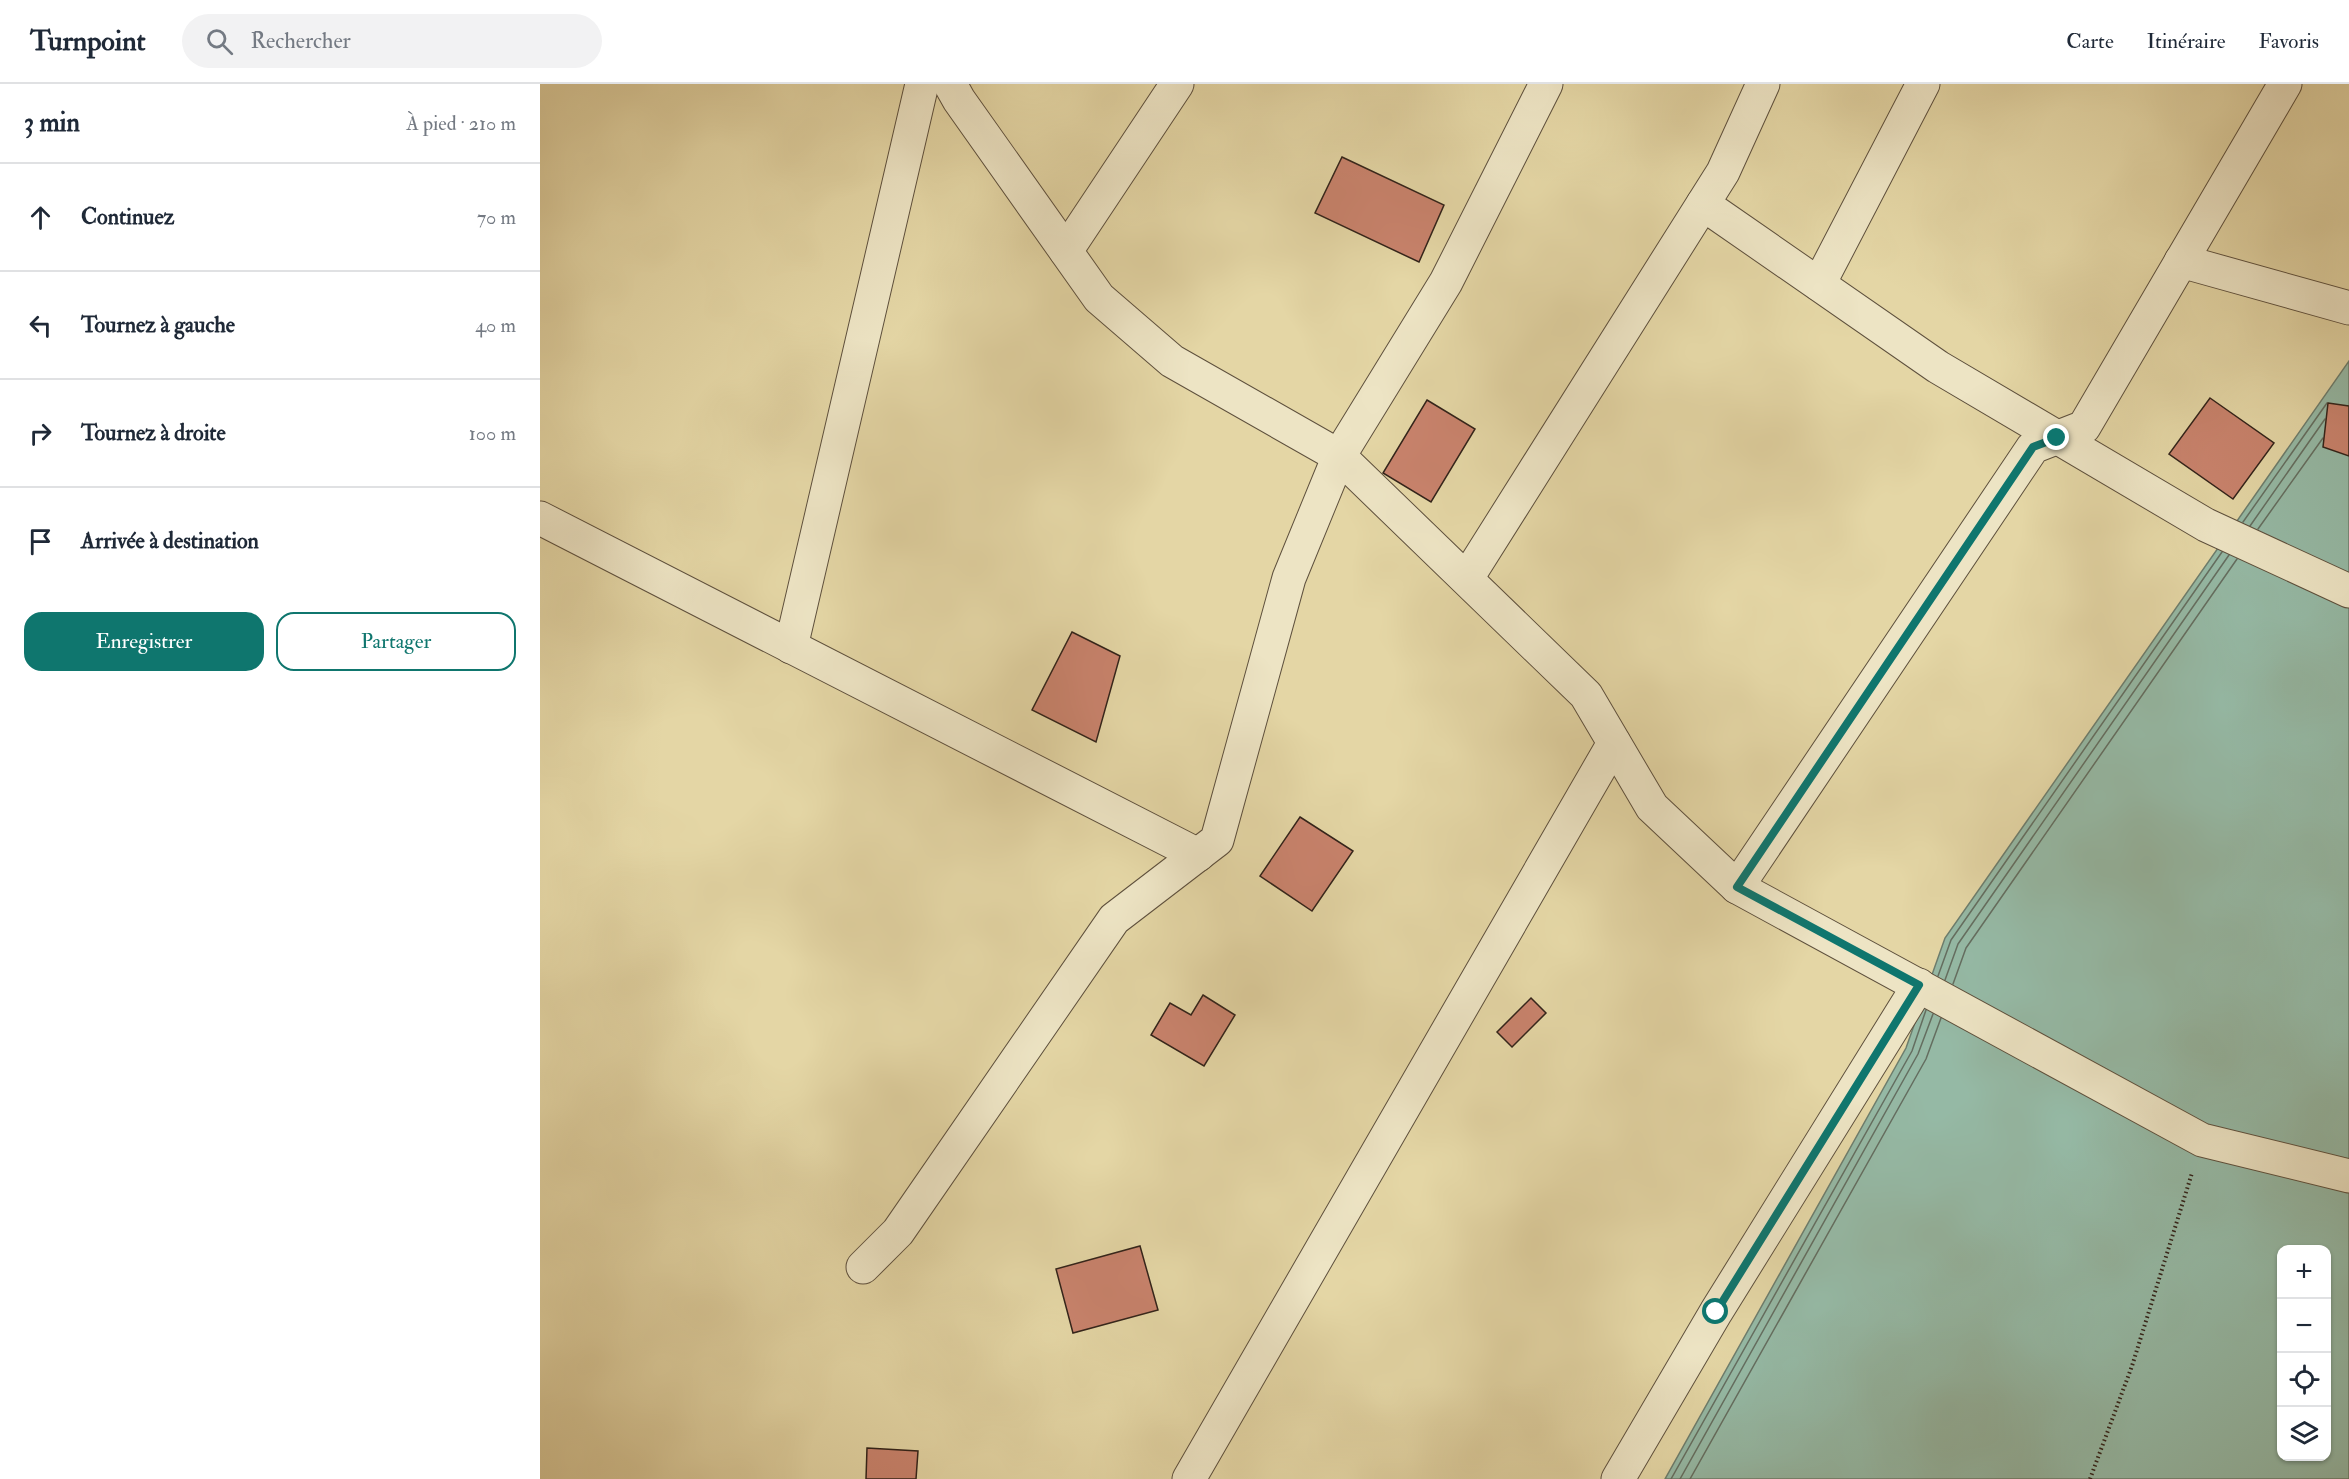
<!DOCTYPE html>
<html lang="fr">
<head>
<meta charset="utf-8">
<style>
  :root { --surface:#fff; --page:#f2f2f3; --text:#1f2937; --muted:#747a83; --line:#e0e1e3; --accent:#0f766e }
  body { margin:0; font-family:"IM FELL Double Pica",serif; background:var(--page); color:var(--text) }
  .controls { position:absolute; right:18px; bottom:18px; display:grid; overflow:hidden; border-radius:12px; box-shadow:0 2px 4px #0004 }
  .controls button { width:54px; height:54px; display:grid; place-items:center; padding:0; border:0; border-bottom:2px solid var(--line); background:var(--surface); color:var(--text); font:30px sans-serif }
  .stop { position:absolute; width:18px; height:18px; margin:-14px; border:4px solid #0f766e; border-radius:50%; background:#fff }
  .stop.end { background:#0f766e; border-color:#fff; box-shadow:0 2px 6px #0008 }
  .list { margin:0; padding:0; list-style:none }
  h2 { display:flex; justify-content:space-between; align-items:center; height:78px; margin:0; padding:0 24px; font-size:26px }
  h2 small { font-size:20px; font-weight:400; color:var(--muted) }
  .list li { display:grid; grid-template-columns:39px 1fr auto; gap:18px; align-items:center; box-sizing:border-box; height:108px; padding:0 24px; border-top:2px solid var(--line) }
  .list b { display:block; font-size:22px; white-space:nowrap }
  .list em { font-size:20px; font-style:normal; color:var(--muted) }
  .actions { display:flex; gap:12px; padding:18px 24px }
  .actions a { flex:1; padding:14px 0; border:2px solid var(--accent); border-radius:18px; text-align:center; font-size:21px; color:var(--accent) }
  .actions .main { background:var(--accent); color:#fff }
  .icon { flex:none; width:33px; height:33px; fill:none; stroke:currentColor; stroke-width:2; stroke-linecap:round; stroke-linejoin:round }
  .map { position:relative; flex:none; width:1809px; height:1395px; overflow:hidden }
  header { display:flex; align-items:center; gap:36px; box-sizing:border-box; height:84px; padding:0 30px; background:var(--surface); border-bottom:2px solid var(--line) }
  header strong { font-size:28px }
  nav { display:flex; gap:33px; margin-inline-start:auto; font-size:21px }
  .search { width:420px; height:54px; background:var(--page); display:flex; align-items:center; gap:15px; box-sizing:border-box; padding:0 21px; border-radius:33px; color:var(--muted); font-size:22px }
  main { display:flex }
  aside { flex:1; background:var(--surface) }
  .map>svg:first-child { display:block }
</style>
</head>
<body>
<header>
<strong>Turnpoint</strong>
<div class="search"><svg class="icon" aria-label="search" viewBox="0 0 24 24"><circle cx="10" cy="10" r="6"/><path d="M15 15l6 6"/></svg>Rechercher</div>
<nav><a>Carte</a><a>Itinéraire</a><a>Favoris</a></nav>
</header>
<main>
<aside>
<h2>3 min<small>À pied · 210 m</small></h2>
<ul class="list">
<li><svg class="icon" aria-label="ahead" viewBox="0 0 24 24"><path d="M12 20V5M6 11l6-6 6 6"/></svg><div><b>Continuez</b></div><em>70 m</em></li>
<li><svg class="icon" aria-label="left" viewBox="0 0 24 24"><path d="M17 20v-9H6M10 6l-5 5 5 5"/></svg><div><b>Tournez à gauche</b></div><em>40 m</em></li>
<li><svg class="icon" aria-label="right" viewBox="0 0 24 24"><path d="M7 20v-9h11M14 6l5 5-5 5"/></svg><div><b>Tournez à droite</b></div><em>100 m</em></li>
<li><svg class="icon" aria-label="arrive" viewBox="0 0 24 24"><path d="M6 21V4h12l-3 4 3 4H6"/></svg><div><b>Arrivée à destination</b></div></li>
</ul>
<div class="actions"><a class="main">Enregistrer</a><a>Partager</a></div>
</aside>
<div class="map">
<svg width="1809" height="1395" viewBox="0 0 1809 1395">
  <rect width="100%" height="100%" fill="#e4d6a5"/>
  <filter id="stains"><feTurbulence type="fractalNoise" baseFrequency=".00333" numOctaves="4"/><feColorMatrix values="0 0 0 0 .2 0 0 0 0 .09 0 0 0 0 .02 0 0 0 .5 -.17"/></filter>
  <radialGradient id="worn" r=".72"><stop offset=".6" stop-color="#630" stop-opacity="0"/><stop offset="1" stop-color="#630" stop-opacity=".3"/></radialGradient>
  <path fill="#95b9a5" stroke="#6d7d6d" stroke-width="1.5" fill-rule="evenodd" d="M 1809,277 L 1809,1395 L 1125,1395 L 1366,964 L 1405,854 ZM 1742,1166 L 1786,1166 L 1786,1372 L 1742,1372 Z"/>
  <g fill="none" stroke-linecap="round" stroke-linejoin="round">
    <g stroke="#646e60" stroke-width="1.5">
      <path d="M 1703,438 L 1787,319"/>
      <path d="M 1710,442 L 1785,335"/>
      <path d="M 1718,445 L 1783,354"/>
      <path d="M 1398,892 L 1411,856 L 1682,468"/>
      <path d="M 1405,896 L 1418,860 L 1689,471"/>
      <path d="M 1413,900 L 1426,864 L 1697,475"/>
      <path d="M 1131,1395 L 1372,967 L 1386,926"/>
      <path d="M 1140,1395 L 1378,970 L 1393,930"/>
      <path d="M 1150,1395 L 1386,975 L 1401,934"/>
    </g>
  </g>
  <g fill="#c9836d" stroke="#32231a" stroke-width="1.5">
    <path d="M 802,73 L 904,121 L 879,178 L 775,129 Z"/>
    <path d="M 1670,314 L 1734,359 L 1693,415 L 1629,370 Z"/>
    <path d="M 887,316 L 935,345 L 891,418 L 843,389 Z"/>
    <path d="M 1788,319 L 1809,322 L 1809,372 L 1783,363 Z"/>
    <path d="M 532,548 L 580,572 L 556,658 L 492,626 Z"/>
    <path d="M 760,733 L 813,767 L 772,827 L 720,792 Z"/>
    <path d="M 663,911 L 695,931 L 664,982 L 611,951 L 630,919 L 651,931 Z"/>
    <path d="M 991,914 L 1006,929 L 972,963 L 957,948 Z"/>
    <path d="M 600,1162 L 618,1226 L 533,1249 L 516,1185 Z"/>
    <path d="M 327,1364 L 378,1367 L 376,1395 L 326,1395 Z"/>
  </g>
  <g fill="none" stroke-linecap="round" stroke-linejoin="round">
    <defs>
      <g id="minor">
        <path d="M 410,0 L 419,16 L 559,214 L 632,277 L 799,372 L 1046,611 L 1112,723 L 1197,803 L 1662,1056 L 1809,1092"/>
        <path d="M 1163,120 L 1398,283 L 1666,441 L 1809,507"/>
        <path d="M 526,167 L 637,0"/>
        <path d="M 1641,177 L 1809,224"/>
        <path d="M 1279,200 L 1383,0"/>
        <path d="M 0,434 L 658,771"/>
        <path d="M 927,494 L 1183,88 L 1223,0"/>
        <path d="M 251,563 L 382,0"/>
        <path d="M 1197,803 L 1493,363 L 1544,343 L 1745,0"/>
        <path d="M 323,1183 L 358,1148 L 574,835 L 677,756 L 749,494 L 799,372 L 906,198 L 1006,0"/>
        <path d="M 649,1395 L 1074,659"/>
        <path d="M 1078,1395 L 1176,1228 L 1379,901"/>
      </g>
    </defs>
    <use href="#minor" stroke="#5e503d" stroke-width="35"/>
    <path stroke="#32231a" stroke-width="4" stroke-dasharray="1.5 3" stroke-linecap="butt" d="M 1550,1395 L 1592,1282 L 1652,1089"/>
    <use href="#minor" stroke="#ede4c4" stroke-width="33"/>
  </g>
  <g fill="none" stroke-linecap="round" stroke-linejoin="round">
    <path stroke="#0f766e" stroke-width="8" d="M 1176,1228 L 1379,901 L 1197,803 L 1493,363 L 1517,354"/>
  </g>
  <rect width="100%" height="100%" filter="url(#stains)"/>
  <rect width="100%" height="100%" fill="url(#worn)"/>
</svg>
<div class="controls">
<button>+</button>
<button>−</button>
<button><svg class="icon" aria-label="locate" viewBox="0 0 24 24"><circle cx="12" cy="12" r="6"/><path d="M12 2v4M12 18v4M2 12h4M18 12h4"/></svg></button>
<button><svg class="icon" aria-label="layers" viewBox="0 0 24 24"><path d="M12 4l9 5-9 5-9-5zM3 14l9 5 9-5"/></svg></button>
</div>
<div class="stop" style="left:1176px;top:1228px"></div>
<div class="stop end" style="left:1517px;top:354px"></div>
</div>
</main>
</body>
</html>
